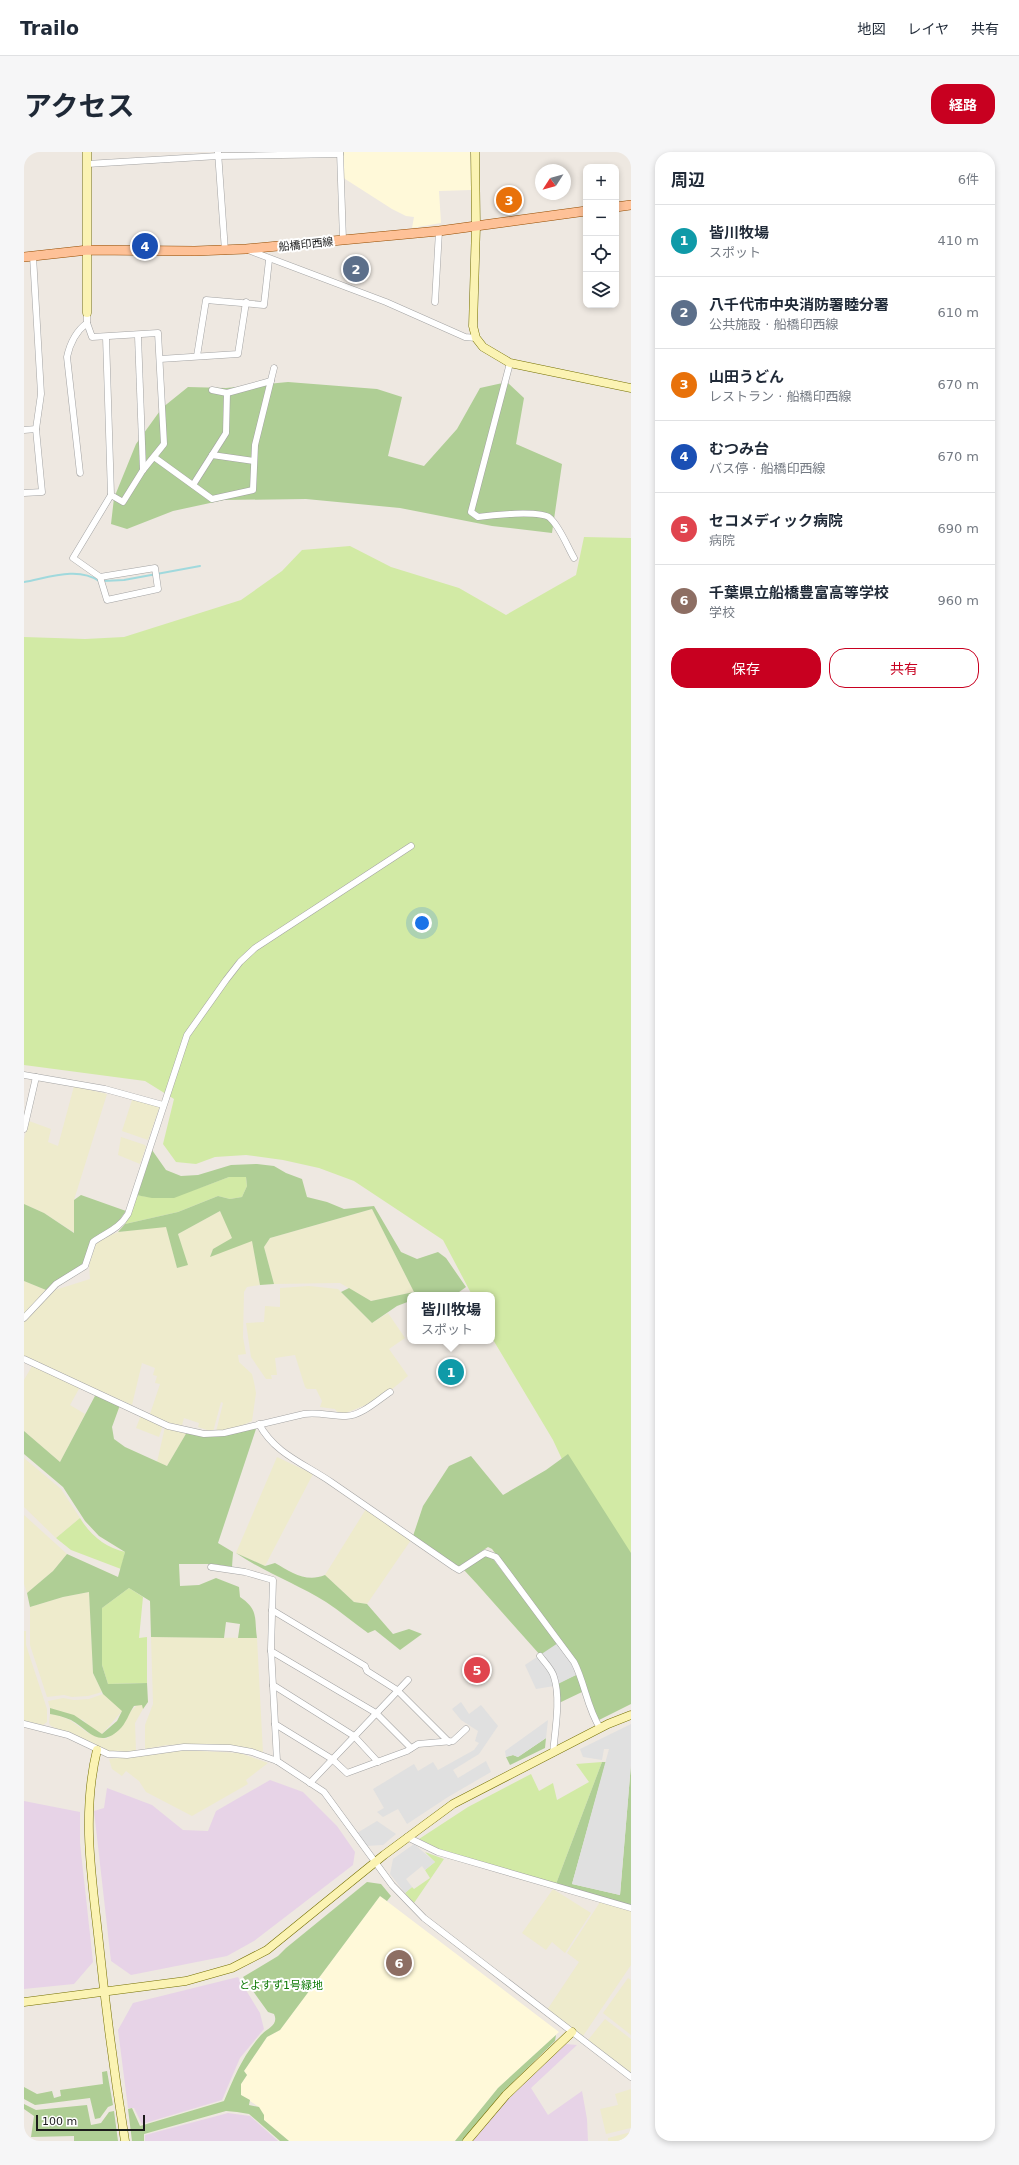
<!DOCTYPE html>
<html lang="ja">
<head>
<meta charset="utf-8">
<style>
  :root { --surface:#fff; --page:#f6f6f7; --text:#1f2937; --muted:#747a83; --line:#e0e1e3; --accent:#c80020 }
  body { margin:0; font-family:"DejaVu Sans","Noto Sans JP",sans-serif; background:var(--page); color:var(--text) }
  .controls { position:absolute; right:12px; top:12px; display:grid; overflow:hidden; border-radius:8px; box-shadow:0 2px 6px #0003 }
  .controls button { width:36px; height:36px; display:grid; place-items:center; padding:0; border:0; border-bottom:1px solid var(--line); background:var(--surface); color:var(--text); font:20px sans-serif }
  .compass { position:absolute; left:511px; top:12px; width:36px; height:36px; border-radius:50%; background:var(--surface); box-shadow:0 2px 6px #0003; rotate:234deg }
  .scale { position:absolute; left:12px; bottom:10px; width:109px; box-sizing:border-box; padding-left:4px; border:2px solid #1c1c1c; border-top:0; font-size:11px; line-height:14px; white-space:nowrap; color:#1c1c1c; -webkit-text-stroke:3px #fff; paint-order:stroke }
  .you { position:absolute; left:398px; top:771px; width:14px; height:14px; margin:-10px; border:3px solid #fff; border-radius:50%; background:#1a73e8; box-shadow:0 0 0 6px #1a73e833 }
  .badge { display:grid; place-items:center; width:26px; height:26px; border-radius:50%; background:var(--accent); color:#fff; font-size:13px; font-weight:700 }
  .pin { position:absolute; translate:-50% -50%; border:2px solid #fff; box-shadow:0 1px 4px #0006 }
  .popup { position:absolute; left:383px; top:1140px; width:88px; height:52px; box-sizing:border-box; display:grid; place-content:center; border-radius:8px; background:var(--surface); filter:drop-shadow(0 1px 3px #0005); font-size:13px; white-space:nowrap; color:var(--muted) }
  .popup b { font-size:15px; color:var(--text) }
  .popup::after { content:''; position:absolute; left:50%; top:100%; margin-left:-8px; border:8px solid transparent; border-top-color:var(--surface) }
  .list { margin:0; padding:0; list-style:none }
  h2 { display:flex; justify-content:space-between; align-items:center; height:52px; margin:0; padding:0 16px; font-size:17px }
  h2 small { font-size:13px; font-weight:400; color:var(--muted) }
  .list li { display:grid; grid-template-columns:26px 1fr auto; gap:12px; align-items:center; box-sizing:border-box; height:72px; padding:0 16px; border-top:1px solid var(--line) }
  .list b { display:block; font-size:15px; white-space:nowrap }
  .list p { margin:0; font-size:13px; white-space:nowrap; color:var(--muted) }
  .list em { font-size:13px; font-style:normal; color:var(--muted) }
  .actions { display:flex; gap:8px; padding:12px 16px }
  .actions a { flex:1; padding:9px 0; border:1px solid var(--accent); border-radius:16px; text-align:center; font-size:14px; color:var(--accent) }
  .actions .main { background:var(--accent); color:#fff }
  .icon { flex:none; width:22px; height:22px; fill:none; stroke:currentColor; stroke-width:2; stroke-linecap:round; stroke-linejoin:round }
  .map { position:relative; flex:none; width:607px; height:1989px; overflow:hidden; border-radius:16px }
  header { display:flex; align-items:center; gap:24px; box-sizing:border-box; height:56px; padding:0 20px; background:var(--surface); border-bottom:1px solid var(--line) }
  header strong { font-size:19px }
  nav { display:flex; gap:22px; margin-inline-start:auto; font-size:14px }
  .intro { display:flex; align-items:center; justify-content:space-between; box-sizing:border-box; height:96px; padding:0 24px }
  h1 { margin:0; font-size:28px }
  .button { padding:10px 18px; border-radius:16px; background:var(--accent); color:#fff; font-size:14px; font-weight:700 }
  main { display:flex; gap:24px; padding:0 24px }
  aside { flex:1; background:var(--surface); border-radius:16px; box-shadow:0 2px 6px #0003 }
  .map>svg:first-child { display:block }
</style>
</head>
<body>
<header>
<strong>Trailo</strong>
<nav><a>地図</a><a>レイヤ</a><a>共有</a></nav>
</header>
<div class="intro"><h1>アクセス</h1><a class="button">経路</a></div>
<main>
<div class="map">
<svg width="607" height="1989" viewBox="0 0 607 1989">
  <rect width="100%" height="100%" fill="#eee8e1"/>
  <g fill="#e7d3e7">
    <path d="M 246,1628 L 279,1640 L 313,1674 L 331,1700 L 329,1713 L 230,1789 L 203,1804 L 107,1823 L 87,1809 L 70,1659 L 80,1656 L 83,1636 L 128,1653 L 159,1678 L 184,1679 L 192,1659 Z"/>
    <path d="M 0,1649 L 56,1660 L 56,1691 L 69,1810 L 50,1832 L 0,1837 Z"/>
    <path d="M 214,1825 L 236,1861 L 240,1877 L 216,1906 L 198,1948 L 118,1972 L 110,1956 L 104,1956 L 94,1878 L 109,1851 Z"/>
    <path d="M 542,1892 L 553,1893 L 507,1936 L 524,1963 L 558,1939 L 563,1967 L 564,1989 L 448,1989 L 469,1962 Z"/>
    <path d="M 204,1961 L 226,1964 L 254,1989 L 121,1989 L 121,1983 Z"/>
  </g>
  <g fill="#fff9d9">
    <path d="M 317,0 L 446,0 L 447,38 L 415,39 L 417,71 L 388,76 L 390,65 L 382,64 L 368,57 L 318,25 Z"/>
    <path d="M 356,1744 L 535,1880 L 474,1936 L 431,1989 L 265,1989 L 240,1968 L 235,1955 L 217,1943 L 217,1932 L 223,1923 L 220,1919 L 243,1885 L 256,1878 Z"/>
  </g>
  <g fill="#eeebcc">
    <path d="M 50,934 L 83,942 L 50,1048 L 51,1081 L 20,1061 L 0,1052 L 0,987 L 5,969 L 27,977 L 24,990 L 34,994 Z"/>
    <path d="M 108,948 L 136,954 L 124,988 L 98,979 Z"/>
    <path d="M 97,985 L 121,993 L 122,995 L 116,1012 L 94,1003 Z"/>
    <path d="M 348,1057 L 390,1140 L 347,1149 L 316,1131 L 250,1132 L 240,1095 L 246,1086 Z"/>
    <path d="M 196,1059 L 209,1086 L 189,1097 L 186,1104 L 228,1088 L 236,1133 L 223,1135 L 220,1140 L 219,1185 L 222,1202 L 214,1203 L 215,1210 L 228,1222 L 230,1230 L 232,1241 L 228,1269 L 210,1277 L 192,1280 L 199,1251 L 197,1250 L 189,1280 L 174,1275 L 175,1271 L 160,1266 L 158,1273 L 144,1271 L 126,1262 L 136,1232 L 131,1231 L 133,1224 L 129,1223 L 131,1216 L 118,1211 L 108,1253 L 0,1205 L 0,1168 L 31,1138 L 66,1127 L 65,1113 L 72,1091 L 76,1088 L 94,1080 L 142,1074 L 153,1116 L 163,1113 L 154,1082 Z"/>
    <path d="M 0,1129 L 22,1138 L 0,1162 Z"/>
    <path d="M 285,1134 L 314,1137 L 348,1171 L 364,1161 L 381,1186 L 365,1197 L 384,1224 L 367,1238 L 344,1252 L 322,1261 L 313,1260 L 311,1257 L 296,1255 L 298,1249 L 292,1237 L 283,1237 L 281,1235 L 271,1203 L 251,1206 L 253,1223 L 247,1223 L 248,1227 L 242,1227 L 227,1205 L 222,1171 L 240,1170 L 241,1154 L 256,1155 L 256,1136 Z"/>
    <path d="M 8,1214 L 56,1235 L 46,1253 L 61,1262 L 36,1310 L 0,1279 L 0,1228 Z"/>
    <path d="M 117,1263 L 139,1273 L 135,1285 L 112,1276 Z"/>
    <path d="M 141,1275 L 163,1280 L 143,1314 L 133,1310 Z"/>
    <path d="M 253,1305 L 289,1322 L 241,1414 L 212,1401 Z"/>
    <path d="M 0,1306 L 37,1337 L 56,1366 L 32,1386 L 0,1355 Z"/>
    <path d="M 342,1357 L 387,1388 L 343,1452 L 330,1450 L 301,1423 Z"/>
    <path d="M 0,1363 L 43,1402 L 29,1419 L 3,1441 L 0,1432 Z"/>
    <path d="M 65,1440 L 69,1521 L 78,1540 L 64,1544 L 48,1545 L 40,1543 L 23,1545 L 6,1493 L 6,1455 L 39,1445 Z"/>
    <path d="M 0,1479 L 2,1479 L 2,1493 L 23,1557 L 23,1570 L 19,1573 L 0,1569 Z"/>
    <path d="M 127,1485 L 233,1486 L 239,1601 L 228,1597 L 178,1592 L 143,1593 L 121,1597 L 121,1573 L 129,1552 Z"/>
    <path d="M 79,1542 L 99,1558 L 78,1582 L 67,1576 L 59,1568 L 26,1556 L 24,1549 L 39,1546 L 50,1548 L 65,1547 Z"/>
    <path d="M 114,1552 L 119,1553 L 119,1557 L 111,1571 L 112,1599 L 101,1601 L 82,1599 L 27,1574 L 25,1571 L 26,1562 L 33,1563 L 46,1568 L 64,1581 L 82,1587 L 96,1577 L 104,1562 Z"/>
    <path d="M 157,1598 L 216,1601 L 244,1611 L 222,1628 L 224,1632 L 168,1664 L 122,1640 L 115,1629 L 102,1619 L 98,1624 L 88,1617 L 85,1607 Z"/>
    <path d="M 529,1737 L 567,1761 L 541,1801 L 528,1790 L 522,1798 L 498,1781 Z"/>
    <path d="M 576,1750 L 607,1757 L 607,1813 L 559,1884 L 523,1858 L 555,1810 L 543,1801 Z"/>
    <path d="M 604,1826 L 607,1828 L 607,1883 L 579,1861 Z"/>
    <path d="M 581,1867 L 607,1887 L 607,1921 L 564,1888 Z"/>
    <path d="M 607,1937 L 607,1976 L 582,1982 L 576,1957 L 594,1953 L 591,1942 Z"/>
    <path d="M 607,1980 L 607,1989 L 584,1989 L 584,1986 Z"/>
  </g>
  <g fill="#d2eaa5">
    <path d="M 560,385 L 607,386 L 607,1435 L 551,1335 L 529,1288 L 468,1186 L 468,1143 L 448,1143 L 419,1088 L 330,1029 L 295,1016 L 259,1008 L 222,1003 L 191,1005 L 172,1012 L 152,1010 L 139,992 L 150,947 L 121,929 L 0,913 L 0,485 L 61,487 L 100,485 L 217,448 L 258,419 L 278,398 L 326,394 L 367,415 L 435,436 L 482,463 L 552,423 Z"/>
    <path d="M 205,1025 L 222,1025 L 223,1034 L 218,1045 L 206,1047 L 194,1044 L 154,1060 L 101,1072 L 107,1061 L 112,1043 C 146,1050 174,1036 205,1025 Z"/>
    <path d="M 56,1366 C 66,1383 82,1396 101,1400 L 97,1417 L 47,1398 L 32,1386 Z"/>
    <path d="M 105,1436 L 119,1445 L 115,1486 L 123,1485 L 123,1531 L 84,1532 L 78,1513 L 78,1456 Z"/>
    <path d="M 578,1610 L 532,1732 L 415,1697 L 395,1687 L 444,1655 L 507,1622 L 515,1639 L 529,1631 L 533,1648 L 565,1630 L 552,1612 Z"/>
    <path d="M 401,1700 L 420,1707 L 390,1751 L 381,1741 L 388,1735 L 390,1737 L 406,1726 L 401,1718 L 411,1710 Z"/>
  </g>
  <g fill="#afce95">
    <path d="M 264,230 L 353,237 L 378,245 L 364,304 L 400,314 L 433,277 L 456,236 L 483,230 L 500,246 L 492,292 L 538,312 L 528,381 L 468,374 L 376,356 L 282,347 L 200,348 L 149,359 L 103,377 L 87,372 L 90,346 L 112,292 L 138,256 L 164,235 L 202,236 Z"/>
    <path d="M 128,998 L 142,1018 L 157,1024 L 174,1023 L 207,1013 L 233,1012 L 250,1014 L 262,1021 L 278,1027 L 283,1045 L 303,1050 L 320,1057 L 350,1054 L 377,1100 L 393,1107 L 414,1100 L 422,1106 L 442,1135 L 431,1143 L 409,1143 L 405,1141 L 386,1143 L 386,1149 L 373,1154 L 348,1171 L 317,1140 L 325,1136 L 347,1149 L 390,1140 L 348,1057 L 246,1086 L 240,1095 L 250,1132 L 236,1133 L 228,1089 L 186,1105 L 189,1097 L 208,1086 L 196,1059 L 154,1082 L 164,1113 L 153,1116 L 142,1075 L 94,1080 L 101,1072 L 154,1060 L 194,1044 L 206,1047 L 218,1045 L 223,1034 L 222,1025 L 205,1025 L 150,1046 L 128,1046 L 112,1043 Z"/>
    <path d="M 57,1043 L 102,1059 L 90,1075 L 66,1089 L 59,1113 L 22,1138 L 0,1129 L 0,1052 L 20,1061 L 50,1081 L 50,1048 Z"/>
    <path d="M 72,1242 L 96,1253 L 88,1275 L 90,1287 L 101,1295 L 143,1314 L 163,1280 L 232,1277 L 194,1391 L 209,1400 L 208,1415 L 189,1412 L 155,1412 L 156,1434 L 175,1433 L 192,1426 L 215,1435 L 216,1445 C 235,1458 230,1465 233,1486 L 214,1486 L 216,1472 L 202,1470 L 200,1486 L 127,1485 L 126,1449 L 105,1436 L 78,1456 L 78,1513 L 84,1532 L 123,1531 L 124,1550 L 119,1557 L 118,1553 L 110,1554 C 105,1561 102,1572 95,1578 C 74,1597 65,1578 47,1568 C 40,1565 33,1563 26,1562 L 26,1556 L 50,1563 L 78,1582 L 93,1569 L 98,1559 L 79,1542 L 69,1521 L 65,1440 L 39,1445 L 6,1455 L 3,1441 L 29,1419 L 43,1402 L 94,1425 L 101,1400 L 75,1384 L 61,1369 L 39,1335 L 0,1302 L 0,1279 L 36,1310 Z"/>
    <path d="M 544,1302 L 607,1401 L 607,1552 L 575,1568 C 565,1548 562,1527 551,1508 L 468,1397 L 464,1395 L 434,1415 L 389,1384 L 399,1354 L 425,1314 L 447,1304 L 479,1343 L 522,1318 Z"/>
    <path d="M 212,1401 L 241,1414 L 251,1411 C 267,1420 282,1431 301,1423 L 330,1450 L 343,1452 L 369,1482 L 385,1477 L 398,1482 L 376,1498 L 351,1478 L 344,1481 C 330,1471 316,1459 302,1450 C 273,1432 240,1420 212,1401 Z"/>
    <path d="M 460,1403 L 469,1407 L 534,1491 L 534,1493 L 517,1504 L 453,1432 L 440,1418 Z"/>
    <path d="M 554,1522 L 558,1540 L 535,1551 L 532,1532 Z"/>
    <path d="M 522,1586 L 521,1596 L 486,1613 L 482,1605 L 489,1603 L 494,1605 Z"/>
    <path d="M 578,1610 L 582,1610 L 548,1732 L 596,1743 L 607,1612 L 607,1754 L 532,1732 Z"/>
    <path d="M 343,1730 L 357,1732 L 367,1744 L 363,1749 L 356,1744 L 256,1878 L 243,1885 L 220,1919 L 223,1923 L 217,1932 L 217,1943 L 226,1948 L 225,1953 L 235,1955 L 240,1963 L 240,1968 L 265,1989 L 256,1989 L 225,1962 L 213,1960 L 202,1959 L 120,1982 L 120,1989 L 108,1989 L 104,1957 L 108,1956 L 116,1974 L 200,1949 C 210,1925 219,1903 237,1883 C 244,1876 255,1873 250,1862 L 244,1860 L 219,1825 L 254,1804 L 262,1796 Z"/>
    <path d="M 532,1883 L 531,1889 L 479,1940 L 438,1989 L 431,1989 L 474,1936 Z"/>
    <path d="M 83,1919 L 89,1953 L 84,1955 L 76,1966 L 71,1967 L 66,1946 L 11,1953 L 0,1947 L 0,1935 L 13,1942 L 28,1939 L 30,1946 L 37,1944 L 36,1938 L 79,1932 L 78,1920 Z"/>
    <path d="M 0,1952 L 12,1958 L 63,1953 L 67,1973 L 77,1971 L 85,1960 L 90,1959 L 94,1989 L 50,1989 L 50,1984 L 7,1985 L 10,1964 L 0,1957 Z"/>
  </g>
  <g fill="#e0e0e0">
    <path d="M 534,1491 L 554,1522 L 530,1534 L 512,1537 L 501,1513 Z"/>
    <path d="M 437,1550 L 445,1562 L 457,1553 L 474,1574 L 455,1602 L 429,1618 L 434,1626 L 462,1609 L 467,1620 L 424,1645 L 383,1672 L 374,1657 L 359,1665 L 353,1660 L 360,1656 L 349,1637 L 390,1612 L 394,1619 L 409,1610 L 414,1618 L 450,1598 L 455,1591 L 451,1589 L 454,1579 L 437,1568 L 428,1557 Z"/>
    <path d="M 524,1568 L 522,1586 L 494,1605 L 489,1603 L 482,1605 L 481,1599 Z"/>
    <path d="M 607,1572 L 607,1612 L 596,1743 L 548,1732 L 585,1597 L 580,1597 L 578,1608 L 559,1605 L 556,1597 Z"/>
    <path d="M 353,1669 L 372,1682 L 359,1693 L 343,1694 L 333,1681 Z"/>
    <path d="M 390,1692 L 411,1710 L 401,1718 L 398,1714 L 382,1727 L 388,1735 L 381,1741 L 366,1722 L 369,1707 Z"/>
  </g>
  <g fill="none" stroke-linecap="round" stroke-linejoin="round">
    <g stroke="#a0d9dd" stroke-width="2">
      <path d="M 79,429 L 100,428 L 176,414"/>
      <path d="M 0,430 C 23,426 54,414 75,429"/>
    </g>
    <defs>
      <g id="street">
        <path d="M 194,0 L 201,99"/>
        <path d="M 316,0 L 319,88"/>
        <path d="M 63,12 L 194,4 L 316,2"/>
        <path d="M 224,98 L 362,150 L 441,185 L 452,186"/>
        <path d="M 411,150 L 415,79"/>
        <path d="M 63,161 L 63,171 L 68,185 L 134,181 L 140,292 L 119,318 L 99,350 L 87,343 L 82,185"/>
        <path d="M 114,184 L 119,318"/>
        <path d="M 173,204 L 182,148 L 240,153 L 245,108"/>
        <path d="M 136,207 L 214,202 L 222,150"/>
        <path d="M 486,211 L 447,360 L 454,365 C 467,363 516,358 526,366 C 536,375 543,394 550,406"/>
        <path d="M 188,238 L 203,241 L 247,229"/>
        <path d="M 0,278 L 12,277"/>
        <path d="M 188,303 L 230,309"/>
        <path d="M 130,305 L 188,347 L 229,338 L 231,293 L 250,216"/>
        <path d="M 56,321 L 43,205 C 46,191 51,180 63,171"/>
        <path d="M 169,333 L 202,281 L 203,241"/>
        <path d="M 0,341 L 18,340 L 12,277 L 17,242 L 9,104"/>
        <path d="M 76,425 L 83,448 L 134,437 L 131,416 L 76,425 L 49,406 L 87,343"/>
        <path d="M 0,923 L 81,937 L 139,953"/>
        <path d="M 0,977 L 12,925"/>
        <path d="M 0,1166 L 32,1132 L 61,1114 L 69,1090 C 83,1080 95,1077 104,1062 L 163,883 L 202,828 L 216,810 L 231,796 L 387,694"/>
        <path d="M 0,1207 L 144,1274 L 180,1282 L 200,1281 L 280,1262 C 295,1260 307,1264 322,1264 C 337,1264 354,1248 366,1240"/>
        <path d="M 235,1272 C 251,1302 281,1312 307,1330 C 348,1358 389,1387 430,1415 L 435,1418 L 461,1401 L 472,1405 L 550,1510 C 561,1531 563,1556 576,1576"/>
        <path d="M 187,1415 L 221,1420 L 249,1428 L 247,1497 L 253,1609"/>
        <path d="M 248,1458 L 341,1514 L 343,1519 L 373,1538 L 425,1590"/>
        <path d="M 247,1499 L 352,1561 L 387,1596"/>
        <path d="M 516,1504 C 521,1511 528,1517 530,1525 C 537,1546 531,1579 529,1601"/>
        <path d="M 249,1533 L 330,1584 L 354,1610"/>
        <path d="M 0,1572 L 44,1583 L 84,1602 L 103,1603 L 160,1595 L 206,1596 L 228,1600 L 253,1609 L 300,1640 L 368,1733 L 400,1766 L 607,1925"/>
        <path d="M 251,1572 L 308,1607 L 323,1621 L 383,1599 L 394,1592 L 429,1589 L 442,1577"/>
        <path d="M 286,1631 L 384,1528"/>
        <path d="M 383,1685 L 414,1700 L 607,1756"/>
      </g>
      <g id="secondary">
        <path d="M 451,0 L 452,74 L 449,174 L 452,186 L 459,195 L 486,211 L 607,236"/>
        <path d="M 63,161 L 63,0"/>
        <path d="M 73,1598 C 58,1660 67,1720 74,1782 C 81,1851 90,1920 101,1989"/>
        <path d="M 0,1850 L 162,1829 L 208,1816 L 243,1798 L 360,1703 L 429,1652 L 584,1572 L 607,1563"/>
        <path d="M 443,1989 L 482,1943 L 548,1880"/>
      </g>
      <g id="primary">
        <path d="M 592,55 L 607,53"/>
        <path d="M 0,105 L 64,98 L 171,99 L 222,97 L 415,79 L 562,59"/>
      </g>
    </defs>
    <use href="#street" stroke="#a3a3a3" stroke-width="7"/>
    <use href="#secondary" stroke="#746f02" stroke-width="9"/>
    <use href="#primary" stroke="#944c00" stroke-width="10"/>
    <use href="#street" stroke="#fff" stroke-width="6"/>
    <use href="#secondary" stroke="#fbf3b3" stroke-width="8"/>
    <use href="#primary" stroke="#fec197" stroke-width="9"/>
  </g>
  <g text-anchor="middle" stroke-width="4" stroke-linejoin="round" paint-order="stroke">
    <g font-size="11" fill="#1c1c1c" stroke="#fff">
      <text transform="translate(282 92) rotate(-6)" y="4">船橋印西線</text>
    </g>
    <g font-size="11" fill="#117c09" stroke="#fff">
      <text x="257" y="1837">とよすず1号緑地</text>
    </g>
  </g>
</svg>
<div class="controls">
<button>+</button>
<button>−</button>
<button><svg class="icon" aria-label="locate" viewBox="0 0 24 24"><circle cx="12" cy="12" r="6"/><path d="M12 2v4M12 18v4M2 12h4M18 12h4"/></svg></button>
<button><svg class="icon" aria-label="layers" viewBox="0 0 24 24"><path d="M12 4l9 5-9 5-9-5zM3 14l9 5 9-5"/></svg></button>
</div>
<svg class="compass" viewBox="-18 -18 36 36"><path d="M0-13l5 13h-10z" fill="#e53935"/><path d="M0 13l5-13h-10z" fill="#747a83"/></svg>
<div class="scale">100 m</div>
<div class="you"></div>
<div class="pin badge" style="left:427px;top:1220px;background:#0f9aa8">1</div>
<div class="popup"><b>皆川牧場</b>スポット</div>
<div class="pin badge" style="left:332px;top:117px;background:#5c6f8a">2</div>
<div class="pin badge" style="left:485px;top:48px;background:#e8710a">3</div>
<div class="pin badge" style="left:121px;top:94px;background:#1a4fb4">4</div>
<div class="pin badge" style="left:453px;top:1518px;background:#e0444e">5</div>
<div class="pin badge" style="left:375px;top:1811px;background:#8d6e63">6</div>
</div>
<aside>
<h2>周辺<small>6件</small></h2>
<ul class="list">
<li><span class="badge" style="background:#0f9aa8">1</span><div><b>皆川牧場</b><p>スポット</p></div><em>410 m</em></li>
<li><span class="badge" style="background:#5c6f8a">2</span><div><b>八千代市中央消防署睦分署</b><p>公共施設 · 船橋印西線</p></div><em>610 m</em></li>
<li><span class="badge" style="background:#e8710a">3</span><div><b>山田うどん</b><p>レストラン · 船橋印西線</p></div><em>670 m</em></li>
<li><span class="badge" style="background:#1a4fb4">4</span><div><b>むつみ台</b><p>バス停 · 船橋印西線</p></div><em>670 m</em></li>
<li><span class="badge" style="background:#e0444e">5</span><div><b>セコメディック病院</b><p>病院</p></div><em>690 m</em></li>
<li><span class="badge" style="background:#8d6e63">6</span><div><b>千葉県立船橋豊富高等学校</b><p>学校</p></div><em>960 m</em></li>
</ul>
<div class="actions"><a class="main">保存</a><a>共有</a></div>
</aside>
</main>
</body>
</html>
